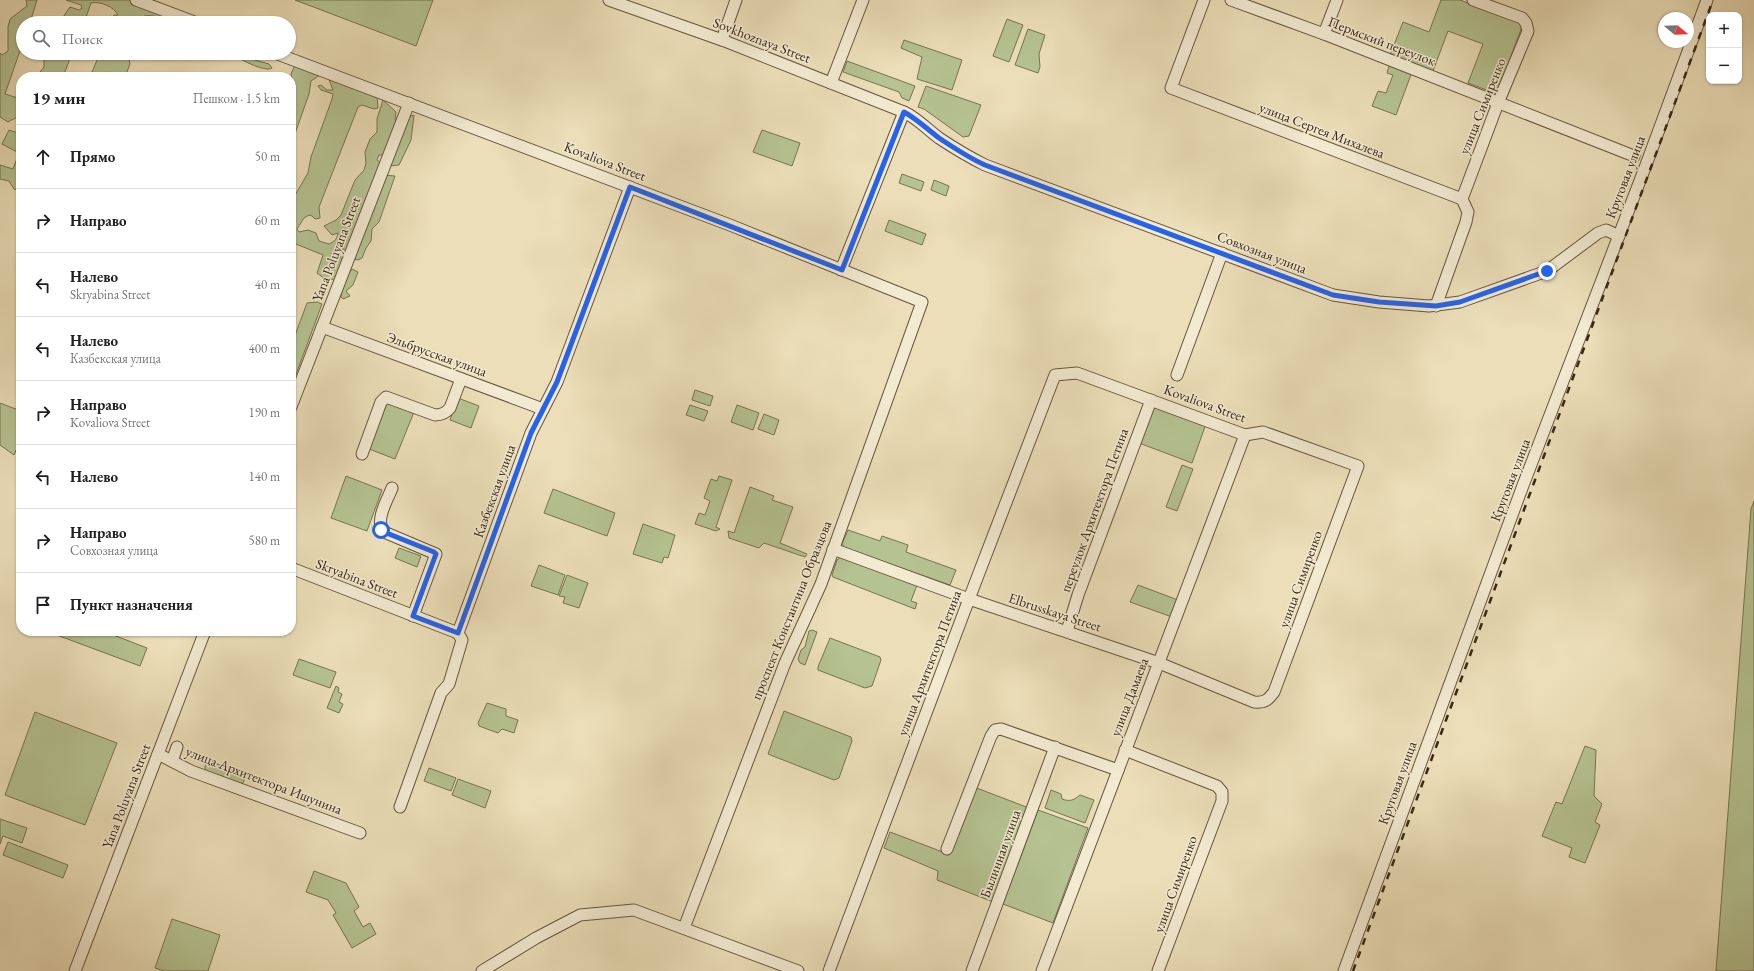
<!DOCTYPE html>
<html lang="ru">
<head>
<meta charset="utf-8">
<style>
  :root { --surface:#fff; --page:#f2f2f2; --text:#202124; --muted:#757577; --line:#e0e0e0 }
  body { margin:0; font-family:"EB Garamond",serif; background:var(--page); color:var(--text) }
  .controls { position:absolute; right:12px; top:12px; display:grid; overflow:hidden; border-radius:8px; box-shadow:0 1px 3px #0004 }
  .controls button { width:36px; height:36px; display:grid; place-items:center; padding:0; border:0; border-bottom:1px solid var(--line); background:var(--surface); color:var(--text); font:20px sans-serif }
  .compass { position:absolute; left:1658px; top:12px; width:36px; height:36px; border-radius:50%; background:var(--surface); box-shadow:0 1px 3px #0004; rotate:109deg }
  .stop { position:absolute; width:12px; height:12px; margin:-9px; border:3px solid #2563eb; border-radius:50%; background:#fff }
  .stop.end { background:#2563eb; border-color:#fff; box-shadow:0 1px 4px #0008 }
  .list { margin:0; padding:0; list-style:none }
  h2 { display:flex; justify-content:space-between; align-items:center; height:52px; margin:0; padding:0 16px; font-size:17px }
  h2 small { font-size:13px; font-weight:400; color:var(--muted) }
  .list li { display:grid; grid-template-columns:26px 1fr auto; gap:12px; align-items:center; box-sizing:border-box; height:64px; padding:0 16px; border-top:1px solid var(--line) }
  .list b { display:block; font-size:15px; white-space:nowrap }
  .list p { margin:0; font-size:13px; white-space:nowrap; color:var(--muted) }
  .list em { font-size:13px; font-style:normal; color:var(--muted) }
  .icon { flex:none; width:22px; height:22px; fill:none; stroke:currentColor; stroke-width:2; stroke-linecap:round; stroke-linejoin:round }
  .map { position:relative; flex:none; width:1754px; height:971px; overflow:hidden }
  .search { position:absolute; background:var(--surface); box-shadow:0 1px 3px #0004; left:16px; top:16px; width:280px; height:44px; display:flex; align-items:center; gap:10px; box-sizing:border-box; padding:0 14px; border-radius:22px; color:var(--muted); font-size:15px }
  .panel { position:absolute; background:var(--surface); box-shadow:0 1px 3px #0004; left:16px; top:72px; width:280px; height:564px; border-radius:16px }
  .map>svg:first-child { display:block }
</style>
</head>
<body>
<div class="map">
<svg width="1754" height="971" viewBox="0 0 1754 971">
  <rect width="100%" height="100%" fill="#ebdeb8"/>
  <filter id="stains"><feTurbulence type="fractalNoise" baseFrequency=".005" numOctaves="4"/><feColorMatrix values="0 0 0 0 .2 0 0 0 0 .09 0 0 0 0 .02 0 0 0 .5 -.17"/></filter>
  <radialGradient id="worn" r=".72"><stop offset=".6" stop-color="#630" stop-opacity="0"/><stop offset="1" stop-color="#630" stop-opacity=".3"/></radialGradient>
  <g fill="#b5c291" stroke="#777453">
    <path d="M 26,0 L 37,0 L 30,23 L 23,23 L 23,42 L 5,94 L 21,99 L 21,115 L 8,122 L 0,117 L 0,53 L 2,55 L 8,51 L 8,27 L 10,19 L 27,6 Z"/>
    <path d="M 66,0 L 137,0 L 193,23 L 166,23 C 161,16 152,15 144,16 L 139,23 L 111,23 L 114,15 L 118,15 C 114,7 101,1 91,3 L 84,23 L 59,23 L 70,7 L 79,10 L 82,8 L 81,5 Z"/>
    <path d="M 295,0 L 433,0 L 416,46 Z"/>
    <path d="M 1441,0 L 1460,0 L 1523,24 L 1497,94 L 1468,83 L 1483,44 L 1448,31 L 1433,71 L 1390,55 L 1403,22 L 1429,32 Z"/>
    <path d="M 1007,19 L 1023,25 L 1009,62 L 993,56 Z"/>
    <path d="M 1028,29 L 1045,35 L 1039,54 L 1040,67 L 1038,73 L 1015,65 Z"/>
    <path d="M 904,40 L 962,60 L 952,90 L 917,79 L 922,57 L 901,48 Z"/>
    <path d="M 50,53 L 72,53 L 63,77 L 36,77 L 44,67 L 44,59 Z"/>
    <path d="M 100,53 L 128,53 L 130,64 L 125,77 L 90,77 Z"/>
    <path d="M 231,53 L 250,53 L 251,59 L 269,64 L 272,68 C 265,73 237,58 231,53 Z"/>
    <path d="M 847,61 L 915,86 L 909,101 L 902,98 L 899,92 L 843,72 Z"/>
    <path d="M 1390,63 L 1412,72 L 1396,115 L 1372,106 L 1378,91 L 1386,93 L 1393,75 L 1387,73 Z"/>
    <path d="M 295,65 L 320,75 L 311,81 L 309,94 L 291,145 L 291,103 L 295,93 L 291,74 Z"/>
    <path d="M 328,77 L 377,96 L 378,108 L 374,109 L 362,105 L 358,107 L 319,207 L 320,218 L 315,219 L 312,216 L 309,215 L 304,218 L 297,229 L 299,232 L 308,230 L 316,233 L 319,241 L 329,244 C 335,241 337,239 338,233 L 332,235 L 324,226 L 336,220 L 341,215 L 355,180 L 364,170 L 366,163 L 365,152 L 370,139 L 377,132 L 377,119 L 383,100 L 396,112 L 395,119 L 398,127 L 408,117 L 414,115 L 411,140 L 399,165 L 390,166 L 388,155 L 379,155 L 377,160 L 386,167 L 383,175 L 395,176 L 379,222 L 372,229 L 371,241 L 366,248 L 362,258 L 358,260 L 349,258 L 350,251 L 342,249 L 340,256 L 349,273 L 352,269 L 358,272 L 353,285 L 346,291 L 350,296 L 343,299 L 341,297 L 342,291 L 337,287 L 337,283 L 332,279 L 329,282 L 317,273 L 323,255 L 291,242 L 291,202 L 308,173 L 311,157 L 332,99 L 333,94 L 321,90 L 318,86 L 321,85 L 327,90 L 333,90 Z"/>
    <path d="M 926,86 L 981,105 L 969,136 L 963,137 L 924,109 L 918,107 Z"/>
    <path d="M 9,130 L 21,134 L 20,191 L 14,189 L 9,181 L 0,179 L 0,165 L 13,169 L 19,153 L 2,144 Z"/>
    <path d="M 762,130 L 800,143 L 792,166 L 753,152 Z"/>
    <path d="M 902,174 L 924,182 L 921,191 L 899,183 Z"/>
    <path d="M 934,180 L 949,186 L 946,196 L 931,190 Z"/>
    <path d="M 889,220 L 926,234 L 922,245 L 885,231 Z"/>
    <path d="M 317,302 L 322,304 L 291,388 L 291,346 L 307,303 Z"/>
    <path d="M 695,390 L 713,396 L 710,406 L 692,400 Z"/>
    <path d="M 458,398 L 479,406 L 471,428 L 450,420 Z"/>
    <path d="M 388,401 L 414,412 L 395,459 L 369,449 Z"/>
    <path d="M 0,403 L 21,411 L 21,439 L 14,455 L 0,445 Z"/>
    <path d="M 1153,404 L 1206,424 L 1192,463 L 1139,443 Z"/>
    <path d="M 690,405 L 708,411 L 704,421 L 686,415 Z"/>
    <path d="M 737,405 L 759,413 L 753,430 L 731,422 Z"/>
    <path d="M 764,414 L 779,420 L 774,435 L 758,429 Z"/>
    <path d="M 1182,465 L 1193,469 L 1177,511 L 1166,507 Z"/>
    <path d="M 346,476 L 382,490 L 367,531 L 331,518 Z"/>
    <path d="M 719,476 L 732,480 L 716,527 L 720,529 L 716,531 L 695,524 L 699,513 L 705,515 L 710,501 L 704,498 L 711,479 L 717,481 Z"/>
    <path d="M 750,487 L 774,496 L 772,500 L 793,507 L 780,543 L 807,554 L 805,557 L 764,543 L 759,548 L 729,538 L 728,531 L 734,533 Z"/>
    <path d="M 553,489 L 615,513 L 607,536 L 544,513 Z"/>
    <path d="M 1754,501 L 1754,971 L 1716,971 L 1751,509 Z"/>
    <path d="M 643,524 L 675,535 L 668,558 L 664,557 L 662,563 L 633,554 Z"/>
    <path d="M 848,530 L 880,541 L 882,536 L 908,545 L 906,552 L 956,570 L 950,585 L 845,548 L 842,544 Z"/>
    <path d="M 399,548 L 421,556 L 417,567 L 395,558 Z"/>
    <path d="M 841,557 L 917,585 L 911,601 L 917,603 L 915,609 L 833,577 L 832,575 L 837,560 Z"/>
    <path d="M 539,565 L 565,575 L 558,595 L 531,586 Z"/>
    <path d="M 567,575 L 588,583 L 579,608 L 563,603 L 565,597 L 559,596 Z"/>
    <path d="M 1138,585 L 1178,600 L 1172,617 L 1130,602 Z"/>
    <path d="M 812,630 L 817,632 L 805,665 L 800,663 L 798,659 L 801,650 L 805,647 L 809,631 Z"/>
    <path d="M 46,631 L 103,631 L 147,648 L 140,666 Z"/>
    <path d="M 830,638 L 880,657 L 881,660 L 872,686 L 865,688 L 818,670 L 818,667 Z"/>
    <path d="M 299,659 L 336,672 L 330,688 L 293,675 Z"/>
    <path d="M 336,686 L 339,688 L 338,692 L 342,694 L 339,702 L 343,704 L 339,713 L 327,708 Z"/>
    <path d="M 487,703 L 506,709 L 506,716 L 518,720 L 514,733 L 502,729 L 498,733 L 479,726 L 478,723 Z"/>
    <path d="M 784,711 L 851,737 L 852,741 L 839,778 L 834,780 L 768,754 Z"/>
    <path d="M 35,712 L 117,743 L 85,825 L 5,795 Z"/>
    <path d="M 1585,746 L 1596,750 L 1594,796 L 1602,804 L 1595,822 L 1600,825 L 1585,863 L 1569,857 L 1572,848 L 1542,836 L 1556,802 L 1562,804 Z"/>
    <path d="M 208,761 L 242,772 L 246,776 L 242,785 L 205,771 L 205,766 Z"/>
    <path d="M 429,768 L 456,778 L 451,791 L 424,781 Z"/>
    <path d="M 458,779 L 491,791 L 485,808 L 452,795 Z"/>
    <path d="M 974,787 L 1029,808 L 993,902 L 937,880 L 938,871 L 884,848 L 890,832 L 948,854 Z"/>
    <path d="M 1051,790 L 1061,794 L 1062,799 C 1070,802 1074,800 1080,795 L 1094,800 L 1085,823 L 1045,808 Z"/>
    <path d="M 1038,810 L 1088,828 L 1053,923 L 1003,904 Z"/>
    <path d="M 0,819 L 27,828 L 22,843 L 3,836 L 0,844 Z"/>
    <path d="M 8,842 L 68,865 L 63,878 L 3,855 Z"/>
    <path d="M 314,871 L 346,883 L 359,907 L 354,911 L 363,927 L 370,923 L 376,934 L 352,948 L 333,915 L 336,913 L 328,900 L 306,892 Z"/>
    <path d="M 172,919 L 220,935 L 208,971 L 164,971 L 155,968 Z"/>
  </g>
  <g fill="none" stroke-linecap="round" stroke-linejoin="round">
    <defs>
      <g id="minor">
        <path d="M 136,0 L 197,23"/>
        <path d="M 609,0 L 722,40 L 904,112 C 917,118 927,129 939,138 C 954,148 969,157 985,165 L 1333,295 L 1379,302 L 1429,306 L 1460,302 L 1547,271 L 1598,233 L 1606,230 L 1619,236"/>
        <path d="M 1204,0 L 1171,88 L 1462,199"/>
        <path d="M 1231,0 L 1324,34 L 1634,156"/>
        <path d="M 1324,34 L 1337,0"/>
        <path d="M 722,40 L 736,0"/>
        <path d="M 275,53 L 730,225 L 922,302 L 821,584 L 785,663 L 684,928"/>
        <path d="M 831,83 L 863,0"/>
        <path d="M 1462,199 L 1498,103 L 1528,31 L 1526,23 L 1522,18 L 1473,0"/>
        <path d="M 841,270 L 904,112"/>
        <path d="M 1436,306 L 1466,222 L 1468,212 L 1462,199"/>
        <path d="M 322,327 L 543,409"/>
        <path d="M 1177,375 L 1222,253"/>
        <path d="M 291,407 L 409,103"/>
        <path d="M 362,454 L 381,402 L 386,397 L 435,415 C 441,415 446,413 450,408 L 461,379"/>
        <path d="M 392,488 C 388,499 374,521 384,532 L 436,554 L 413,616"/>
        <path d="M 291,568 L 458,633"/>
        <path d="M 1067,631 L 1078,595 L 1151,400"/>
        <path d="M 1125,750 L 1217,786 L 1222,792 L 1222,801 L 1158,971"/>
        <path d="M 158,754 L 191,771 L 360,833"/>
        <path d="M 172,761 L 177,747"/>
        <path d="M 400,807 L 441,693 L 449,684 L 462,640 L 458,633 L 531,433 L 557,382 L 630,187"/>
        <path d="M 947,849 L 991,736 L 995,730 L 1001,729 L 1118,770"/>
        <path d="M 75,971 L 205,631"/>
        <path d="M 482,971 L 536,938 L 580,915 L 634,910 L 798,971"/>
        <path d="M 829,971 L 969,599 L 1055,375 L 1077,373 L 1245,435 L 1263,432 L 1358,466 L 1274,692 C 1268,700 1265,703 1254,702 L 1159,663 L 969,599 L 833,549"/>
        <path d="M 972,971 L 1055,747"/>
        <path d="M 1042,971 L 1245,435"/>
        <path d="M 1344,971 L 1522,488 L 1646,165 L 1707,0"/>
      </g>
    </defs>
    <use href="#minor" stroke="#66553e" stroke-width="13"/>
    <use href="#minor" stroke="#f2ead1" stroke-width="11"/>
    <path stroke="#392715" stroke-width="2.5" stroke-dasharray="7 7" stroke-linecap="butt" d="M 1353,971 L 1713,0"/>
  </g>
  <g fill="none" stroke-linecap="round" stroke-linejoin="round">
    <path stroke="#2563eb" stroke-width="5" d="M 381,530 L 384,532 L 434,552 L 436,554 L 413,616 L 458,633 L 531,433 L 557,382 L 630,187 L 842,270 L 904,112 C 917,119 927,129 939,138 C 954,148 969,158 985,165 L 1333,295 L 1379,302 L 1436,306 L 1460,302 L 1547,271"/>
  </g>
  <g text-anchor="middle" stroke-width="3" stroke-linejoin="round" paint-order="stroke">
    <g font-size="14" fill="#392715" stroke="#f2ead1">
      <text transform="translate(762 40) rotate(21)" y="5">Sovkhoznaya Street</text>
      <text transform="translate(1382 41) rotate(21)" y="5">Пермский переулок</text>
      <text transform="translate(1482 106) rotate(-68)" y="5">улица Симиренко</text>
      <text transform="translate(1322 130) rotate(21)" y="5">улица Сергея Михалева</text>
      <text transform="translate(605 161) rotate(21)" y="5">Kovaliova Street</text>
      <text transform="translate(1625 177) rotate(-69)" y="5">Круговая улица</text>
      <text transform="translate(336 249) rotate(-69)" y="5">Yana Poluyana Street</text>
      <text transform="translate(1262 252) rotate(21)" y="5">Совхозная улица</text>
      <text transform="translate(437 354) rotate(20)" y="5">Эльбрусская улица</text>
      <text transform="translate(1205 403) rotate(20)" y="5">Kovaliova Street</text>
      <text transform="translate(1510 480) rotate(-69)" y="5">Круговая улица</text>
      <text transform="translate(494 491) rotate(-70)" y="5">Казбекская улица</text>
      <text transform="translate(1094 510) rotate(-70)" y="5">переулок Архитектора Петина</text>
      <text transform="translate(357 578) rotate(21)" y="5">Skryabina Street</text>
      <text transform="translate(1300 579) rotate(-70)" y="5">улица Симиренко</text>
      <text transform="translate(791 610) rotate(-68)" y="5">проспект Константина Образцова</text>
      <text transform="translate(1055 612) rotate(18)" y="5">Elbrusskaya Street</text>
      <text transform="translate(929 663) rotate(-69)" y="5">улица Архитектора Петина</text>
      <text transform="translate(1129 697) rotate(-69)" y="5">улица Дамаева</text>
      <text transform="translate(264 780) rotate(21)" y="5">улица Архитектора Ишунина</text>
      <text transform="translate(1397 783) rotate(-70)" y="5">Круговая улица</text>
      <text transform="translate(126 796) rotate(-69)" y="5">Yana Poluyana Street</text>
      <text transform="translate(1000 854) rotate(-70)" y="5">Былинная улица</text>
      <text transform="translate(1175 884) rotate(-70)" y="5">улица Симиренко</text>
    </g>
  </g>
  <rect width="100%" height="100%" filter="url(#stains)"/>
  <rect width="100%" height="100%" fill="url(#worn)"/>
</svg>
<div class="controls">
<button>+</button>
<button>−</button>
</div>
<svg class="compass" viewBox="-18 -18 36 36"><path d="M0-13l5 13h-10z" fill="#e53935"/><path d="M0 13l5-13h-10z" fill="#757577"/></svg>
<div class="stop" style="left:381px;top:530px"></div>
<div class="stop end" style="left:1547px;top:271px"></div>
<div class="search"><svg class="icon" aria-label="search" viewBox="0 0 24 24"><circle cx="10" cy="10" r="6"/><path d="M15 15l6 6"/></svg>Поиск</div>
<section class="panel">
<h2>19 мин<small>Пешком · 1.5 km</small></h2>
<ul class="list">
<li><svg class="icon" aria-label="ahead" viewBox="0 0 24 24"><path d="M12 20V5M6 11l6-6 6 6"/></svg><div><b>Прямо</b></div><em>50 m</em></li>
<li><svg class="icon" aria-label="right" viewBox="0 0 24 24"><path d="M7 20v-9h11M14 6l5 5-5 5"/></svg><div><b>Направо</b></div><em>60 m</em></li>
<li><svg class="icon" aria-label="left" viewBox="0 0 24 24"><path d="M17 20v-9H6M10 6l-5 5 5 5"/></svg><div><b>Налево</b><p>Skryabina Street</p></div><em>40 m</em></li>
<li><svg class="icon" aria-label="left" viewBox="0 0 24 24"><path d="M17 20v-9H6M10 6l-5 5 5 5"/></svg><div><b>Налево</b><p>Казбекская улица</p></div><em>400 m</em></li>
<li><svg class="icon" aria-label="right" viewBox="0 0 24 24"><path d="M7 20v-9h11M14 6l5 5-5 5"/></svg><div><b>Направо</b><p>Kovaliova Street</p></div><em>190 m</em></li>
<li><svg class="icon" aria-label="left" viewBox="0 0 24 24"><path d="M17 20v-9H6M10 6l-5 5 5 5"/></svg><div><b>Налево</b></div><em>140 m</em></li>
<li><svg class="icon" aria-label="right" viewBox="0 0 24 24"><path d="M7 20v-9h11M14 6l5 5-5 5"/></svg><div><b>Направо</b><p>Совхозная улица</p></div><em>580 m</em></li>
<li><svg class="icon" aria-label="arrive" viewBox="0 0 24 24"><path d="M6 21V4h12l-3 4 3 4H6"/></svg><div><b>Пункт назначения</b></div></li>
</ul>
</section>
</div>
</body>
</html>
